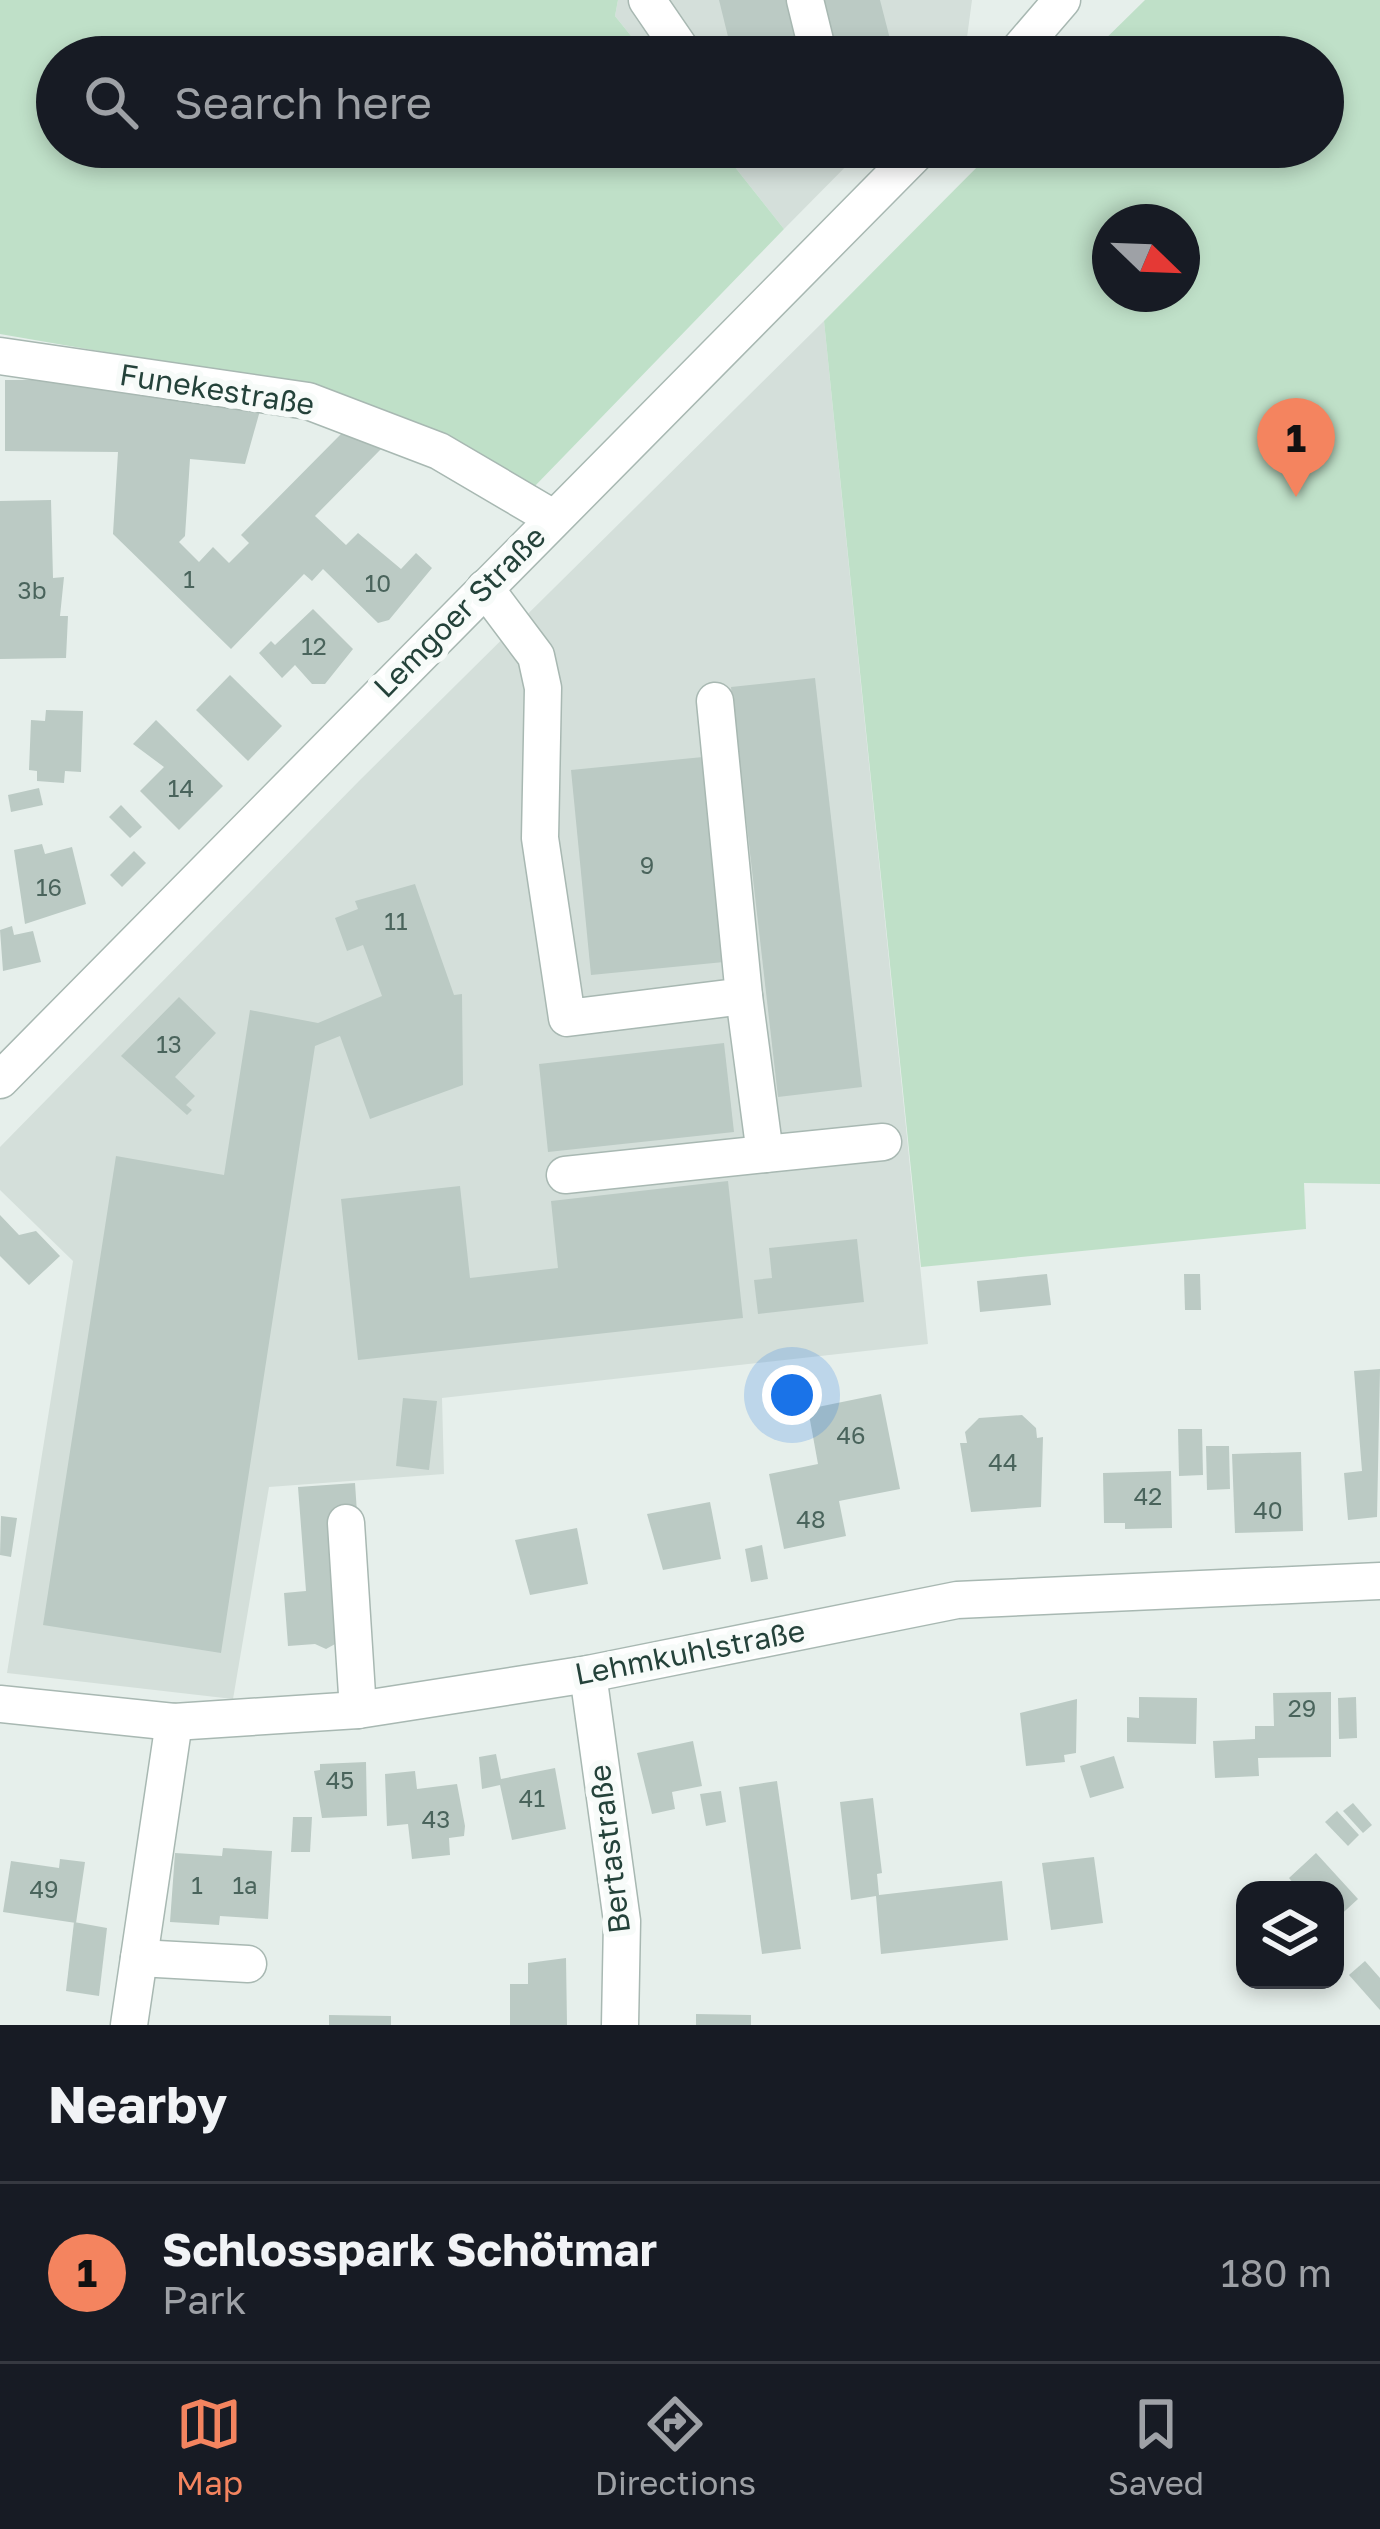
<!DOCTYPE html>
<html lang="en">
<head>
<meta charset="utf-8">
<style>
  :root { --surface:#171b24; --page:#242831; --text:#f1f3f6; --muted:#9ea1a6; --line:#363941; --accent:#f4845f }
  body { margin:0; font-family:"Golos Text",sans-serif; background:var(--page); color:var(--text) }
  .controls { position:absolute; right:36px; bottom:36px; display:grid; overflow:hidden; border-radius:24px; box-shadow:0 6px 18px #0003 }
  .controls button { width:108px; height:108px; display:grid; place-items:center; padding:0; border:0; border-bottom:3px solid var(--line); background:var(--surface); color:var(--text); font:60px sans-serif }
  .compass { position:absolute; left:1092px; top:204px; width:108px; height:108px; border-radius:50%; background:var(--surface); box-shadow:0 6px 18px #0003; rotate:113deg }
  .you { position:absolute; left:792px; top:1395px; width:42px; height:42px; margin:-30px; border:9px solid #fff; border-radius:50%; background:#1a73e8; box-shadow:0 0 0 18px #1a73e833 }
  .badge { display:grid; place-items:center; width:78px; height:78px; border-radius:50%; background:var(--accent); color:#111; font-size:39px; font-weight:700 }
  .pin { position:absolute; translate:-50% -99px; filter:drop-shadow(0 3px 6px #0008) }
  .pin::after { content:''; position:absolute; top:63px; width:42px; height:36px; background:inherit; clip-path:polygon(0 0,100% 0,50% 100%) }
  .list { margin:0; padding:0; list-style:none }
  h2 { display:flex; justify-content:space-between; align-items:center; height:156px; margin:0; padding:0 48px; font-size:51px }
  h2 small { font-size:39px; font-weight:400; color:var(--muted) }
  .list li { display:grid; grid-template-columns:78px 1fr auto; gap:36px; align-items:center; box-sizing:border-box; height:180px; padding:0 48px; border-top:3px solid var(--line) }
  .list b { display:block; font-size:45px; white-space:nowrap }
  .list p { margin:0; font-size:39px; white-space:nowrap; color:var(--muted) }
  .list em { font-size:39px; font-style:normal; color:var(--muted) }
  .icon { flex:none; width:66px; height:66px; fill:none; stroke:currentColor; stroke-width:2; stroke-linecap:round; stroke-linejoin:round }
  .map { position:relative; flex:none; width:1380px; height:2025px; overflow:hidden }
  .search { position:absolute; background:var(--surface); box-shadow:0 6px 18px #0003; left:36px; right:36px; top:36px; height:132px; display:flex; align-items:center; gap:30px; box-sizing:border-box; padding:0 42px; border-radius:66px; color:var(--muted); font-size:45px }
  .sheet { height:336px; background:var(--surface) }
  nav { display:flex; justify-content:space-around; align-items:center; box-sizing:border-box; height:168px; border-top:3px solid var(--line); background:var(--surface); font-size:33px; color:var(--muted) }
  nav a { display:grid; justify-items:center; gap:6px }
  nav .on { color:var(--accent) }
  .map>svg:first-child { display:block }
</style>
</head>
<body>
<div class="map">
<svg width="1380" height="2025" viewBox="0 0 1380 2025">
  <rect width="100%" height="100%" fill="#e6efeb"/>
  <g fill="#d4dfda">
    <path d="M 618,0 L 972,0 L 966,45 L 954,57 L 648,57 L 615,16 Z"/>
    <path d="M 719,147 L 865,147 L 784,229 Z"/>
    <path d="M 824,321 L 928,1344 L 442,1398 L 444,1474 L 269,1487 L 233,1699 L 7,1673 L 73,1261 L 0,1190 L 0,1147 L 359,781 Z"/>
  </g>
  <g fill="#bfe0c8" fill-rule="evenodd">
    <path d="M 0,0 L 618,0 L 615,16 L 648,57 L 57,57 L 57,147 L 719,147 L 784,229 L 534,487 L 312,388 L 0,334 Z"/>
    <path d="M 1145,0 L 1380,0 L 1380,1184 L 1304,1183 L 1306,1229 L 921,1267 L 824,321 L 997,147 L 1323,147 L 1323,57 L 1087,57 ZM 1110,222 L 1182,222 L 1182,294 L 1110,294 Z"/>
  </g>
  <g fill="#bbcac4">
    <path d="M 719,0 L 880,0 L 890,39 L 817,57 L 733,57 Z"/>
    <path d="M 5,380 L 110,380 L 261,407 L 245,464 L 190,459 L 185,536 L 179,542 L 199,562 L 213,547 L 229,563 L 249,543 L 241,535 L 342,433 L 382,448 L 315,516 L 346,545 L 358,533 L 401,569 L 416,553 L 432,568 L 389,620 L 378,623 L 323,569 L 312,581 L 304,574 L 231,649 L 113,534 L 118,452 L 5,451 Z"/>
    <path d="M 51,500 L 53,578 L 64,577 L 60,616 L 68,616 L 66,658 L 0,659 L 0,501 Z"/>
    <path d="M 313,609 L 353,649 L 325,684 L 312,684 L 295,665 L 282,678 L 259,653 L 271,641 L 275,645 Z"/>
    <path d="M 230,675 L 282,726 L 248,761 L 196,710 Z"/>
    <path d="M 815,678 L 862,1087 L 778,1097 L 731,687 Z"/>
    <path d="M 46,710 L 83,711 L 81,772 L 65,771 L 64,783 L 37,781 L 37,771 L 29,770 L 31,720 L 45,721 Z"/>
    <path d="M 156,720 L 223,786 L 179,830 L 140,791 L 164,767 L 133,744 Z"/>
    <path d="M 703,757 L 724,962 L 591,975 L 571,770 Z"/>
    <path d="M 39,788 L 43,805 L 11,812 L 8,795 Z"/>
    <path d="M 121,805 L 142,827 L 130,838 L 109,817 Z"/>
    <path d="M 42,844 L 45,854 L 72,847 L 86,904 L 25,924 L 14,850 Z"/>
    <path d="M 134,851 L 146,863 L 122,887 L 110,875 Z"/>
    <path d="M 415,884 L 454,995 L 462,994 L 463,1085 L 370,1119 L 340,1036 L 315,1046 L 221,1653 L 43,1625 L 116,1156 L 224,1175 L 250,1010 L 318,1023 L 382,996 L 363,945 L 347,951 L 335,918 L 358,909 L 355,901 Z"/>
    <path d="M 12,926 L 14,935 L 33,931 L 41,962 L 3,971 L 0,930 Z"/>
    <path d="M 179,997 L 216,1033 L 175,1077 L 195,1096 L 186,1105 L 192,1110 L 187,1115 L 121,1056 Z"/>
    <path d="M 724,1043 L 734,1132 L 548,1152 L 539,1064 Z"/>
    <path d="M 728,1181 L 743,1318 L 358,1360 L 341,1199 L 460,1186 L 470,1278 L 558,1268 L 551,1201 Z"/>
    <path d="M 0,1215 L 19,1235 L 36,1231 L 60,1256 L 29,1285 L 0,1256 Z"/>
    <path d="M 857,1239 L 864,1302 L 758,1314 L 754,1280 L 772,1278 L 769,1248 Z"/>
    <path d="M 1047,1274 L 1051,1305 L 980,1312 L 977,1281 Z"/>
    <path d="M 1184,1274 L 1200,1274 L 1201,1310 L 1185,1310 Z"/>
    <path d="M 1380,1369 L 1377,1517 L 1348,1520 L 1344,1473 L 1362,1471 L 1354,1371 Z"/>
    <path d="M 881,1394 L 900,1489 L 839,1501 L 846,1536 L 784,1549 L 769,1474 L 818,1464 L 808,1409 Z"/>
    <path d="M 403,1398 L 437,1401 L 429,1470 L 396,1466 Z"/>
    <path d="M 1022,1415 L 1036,1428 L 1037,1438 L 1043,1437 L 1041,1507 L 971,1512 L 960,1443 L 967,1443 L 965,1432 L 979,1418 Z"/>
    <path d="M 1178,1429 L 1202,1429 L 1203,1475 L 1179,1476 Z"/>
    <path d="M 1206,1446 L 1229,1446 L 1230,1489 L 1207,1490 Z"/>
    <path d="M 1301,1452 L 1303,1531 L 1235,1533 L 1232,1454 Z"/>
    <path d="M 1171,1471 L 1172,1528 L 1125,1529 L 1125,1523 L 1104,1523 L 1103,1473 Z"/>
    <path d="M 355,1483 L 357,1513 L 328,1515 L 337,1643 L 326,1649 L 315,1644 L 288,1646 L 284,1593 L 306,1591 L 298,1487 Z"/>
    <path d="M 710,1502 L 721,1559 L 663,1570 L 647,1514 Z"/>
    <path d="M 1,1516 L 17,1518 L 11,1557 L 0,1555 Z"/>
    <path d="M 577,1528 L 588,1584 L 530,1595 L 515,1540 Z"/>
    <path d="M 762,1545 L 768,1579 L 751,1582 L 745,1549 Z"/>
    <path d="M 1331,1692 L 1331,1757 L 1258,1758 L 1259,1776 L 1215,1778 L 1213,1741 L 1255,1739 L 1255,1726 L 1274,1726 L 1273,1693 Z"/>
    <path d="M 1139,1697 L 1197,1698 L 1196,1744 L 1127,1742 L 1127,1717 L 1139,1718 Z"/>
    <path d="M 1356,1697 L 1357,1738 L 1339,1739 L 1338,1698 Z"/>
    <path d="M 1077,1699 L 1076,1753 L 1064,1755 L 1065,1762 L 1026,1766 L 1020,1713 Z"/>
    <path d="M 693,1741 L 702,1786 L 672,1792 L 675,1809 L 652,1814 L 637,1753 Z"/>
    <path d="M 496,1754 L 501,1779 L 555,1768 L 566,1829 L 512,1840 L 500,1785 L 482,1789 L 479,1757 Z"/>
    <path d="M 1114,1756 L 1124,1788 L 1090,1798 L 1080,1766 Z"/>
    <path d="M 366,1762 L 367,1816 L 322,1818 L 314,1771 L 320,1770 L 320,1764 Z"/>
    <path d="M 415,1771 L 417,1789 L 457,1784 L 465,1826 L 464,1836 L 449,1838 L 450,1855 L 412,1859 L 408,1824 L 387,1826 L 385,1774 Z"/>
    <path d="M 777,1781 L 801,1949 L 762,1954 L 739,1787 Z"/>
    <path d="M 721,1791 L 726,1822 L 706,1826 L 700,1794 Z"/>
    <path d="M 873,1798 L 882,1873 L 877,1874 L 879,1895 L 1002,1881 L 1008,1940 L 881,1954 L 876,1896 L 851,1900 L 840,1802 Z"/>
    <path d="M 1353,1803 L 1372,1825 L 1363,1833 L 1343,1811 Z"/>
    <path d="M 1337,1811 L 1359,1835 L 1348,1846 L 1325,1822 Z"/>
    <path d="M 293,1817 L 312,1817 L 310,1852 L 291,1852 Z"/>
    <path d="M 223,1848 L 272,1851 L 268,1919 L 220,1916 L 219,1925 L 170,1922 L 175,1853 L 222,1856 Z"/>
    <path d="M 1316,1853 L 1358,1899 L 1335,1920 L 1335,1890 L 1299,1890 L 1289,1878 Z"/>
    <path d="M 1094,1857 L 1103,1923 L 1051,1930 L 1042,1863 Z"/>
    <path d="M 60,1859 L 85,1862 L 76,1923 L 3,1912 L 11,1861 L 59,1868 Z"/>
    <path d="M 74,1922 L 107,1928 L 99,1996 L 66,1991 Z"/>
    <path d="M 566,1958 L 567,2025 L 510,2025 L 510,1984 L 528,1984 L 528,1963 Z"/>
    <path d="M 1365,1961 L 1380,1978 L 1380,2010 L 1349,1975 Z"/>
    <path d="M 696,2014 L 751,2015 L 751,2025 L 696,2025 Z"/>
    <path d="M 329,2015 L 391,2016 L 391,2025 L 329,2025 Z"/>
  </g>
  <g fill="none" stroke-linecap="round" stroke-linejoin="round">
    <defs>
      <g id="minor">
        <path d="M 647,0 L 686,57"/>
        <path d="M 805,0 L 819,57"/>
        <path d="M 1013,57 L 1062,0"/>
        <path d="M 0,356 L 308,401 L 439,451 L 553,518"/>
        <path d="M 485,588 L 536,656 L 543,688 L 540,838 L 567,1018 L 744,996 L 715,701"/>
        <path d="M 744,996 L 765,1154 L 883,1142"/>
        <path d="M 0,1080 L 922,147"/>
        <path d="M 565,1175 L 765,1154"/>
        <path d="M 346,1523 L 358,1710"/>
        <path d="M 588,1674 L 622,1921 L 620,2025"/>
        <path d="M 0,1704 L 174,1722 L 358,1710 L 588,1674 L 957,1600 L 1380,1581"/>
        <path d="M 139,1958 L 248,1964"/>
        <path d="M 129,2025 L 174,1722"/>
      </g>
    </defs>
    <use href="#minor" stroke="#a8b8b2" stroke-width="39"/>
    <use href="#minor" stroke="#fff" stroke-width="36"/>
  </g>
  <g text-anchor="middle" stroke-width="12" stroke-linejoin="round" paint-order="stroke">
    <g font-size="24" fill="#4a645c">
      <text x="189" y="588">1</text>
      <text x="378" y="592">10</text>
      <text x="32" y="599">3b</text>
      <text x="314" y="655">12</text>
      <text x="181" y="797">14</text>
      <text x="647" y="874">9</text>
      <text x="49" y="896">16</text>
      <text x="396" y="930">11</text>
      <text x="169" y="1053">13</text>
      <text x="851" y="1444">46</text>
      <text x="1003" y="1471">44</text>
      <text x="1148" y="1505">42</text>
      <text x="1268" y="1519">40</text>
      <text x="811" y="1528">48</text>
      <text x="1302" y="1717">29</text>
      <text x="340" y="1789">45</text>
      <text x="532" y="1807">41</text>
      <text x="436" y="1828">43</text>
      <text x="197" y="1894">1</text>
      <text x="245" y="1894">1a</text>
      <text x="44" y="1898">49</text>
    </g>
    <g font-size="30" fill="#24423a" stroke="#f7fbf9">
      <text transform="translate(217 390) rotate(9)" y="10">Funekestraße</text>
      <text transform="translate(460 612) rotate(-45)" y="10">Lemgoer Straße</text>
      <text transform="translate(690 1653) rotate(-11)" y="10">Lehmkuhlstraße</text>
      <text transform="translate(610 1849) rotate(-97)" y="10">Bertastraße</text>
    </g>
  </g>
</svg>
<div class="controls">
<button><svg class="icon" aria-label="layers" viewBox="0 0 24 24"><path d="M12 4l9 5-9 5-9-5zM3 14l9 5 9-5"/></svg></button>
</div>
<svg class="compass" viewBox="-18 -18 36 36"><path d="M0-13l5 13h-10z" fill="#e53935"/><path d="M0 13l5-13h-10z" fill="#9ea1a6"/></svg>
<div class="you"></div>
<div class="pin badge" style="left:1296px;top:497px">1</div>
<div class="search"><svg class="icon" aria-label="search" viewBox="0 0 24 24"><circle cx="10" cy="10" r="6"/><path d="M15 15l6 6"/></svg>Search here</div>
</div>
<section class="sheet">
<h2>Nearby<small></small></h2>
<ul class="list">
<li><span class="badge">1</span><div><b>Schlosspark Schötmar</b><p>Park</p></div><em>180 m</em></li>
</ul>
</section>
<nav>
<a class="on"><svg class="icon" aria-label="map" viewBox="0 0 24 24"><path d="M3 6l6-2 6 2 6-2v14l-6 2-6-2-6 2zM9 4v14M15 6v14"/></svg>Map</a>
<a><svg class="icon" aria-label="directions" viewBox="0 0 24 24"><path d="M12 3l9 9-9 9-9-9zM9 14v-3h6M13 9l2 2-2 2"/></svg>Directions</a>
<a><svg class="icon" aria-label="saved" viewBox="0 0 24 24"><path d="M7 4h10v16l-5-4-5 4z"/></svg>Saved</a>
</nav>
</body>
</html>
